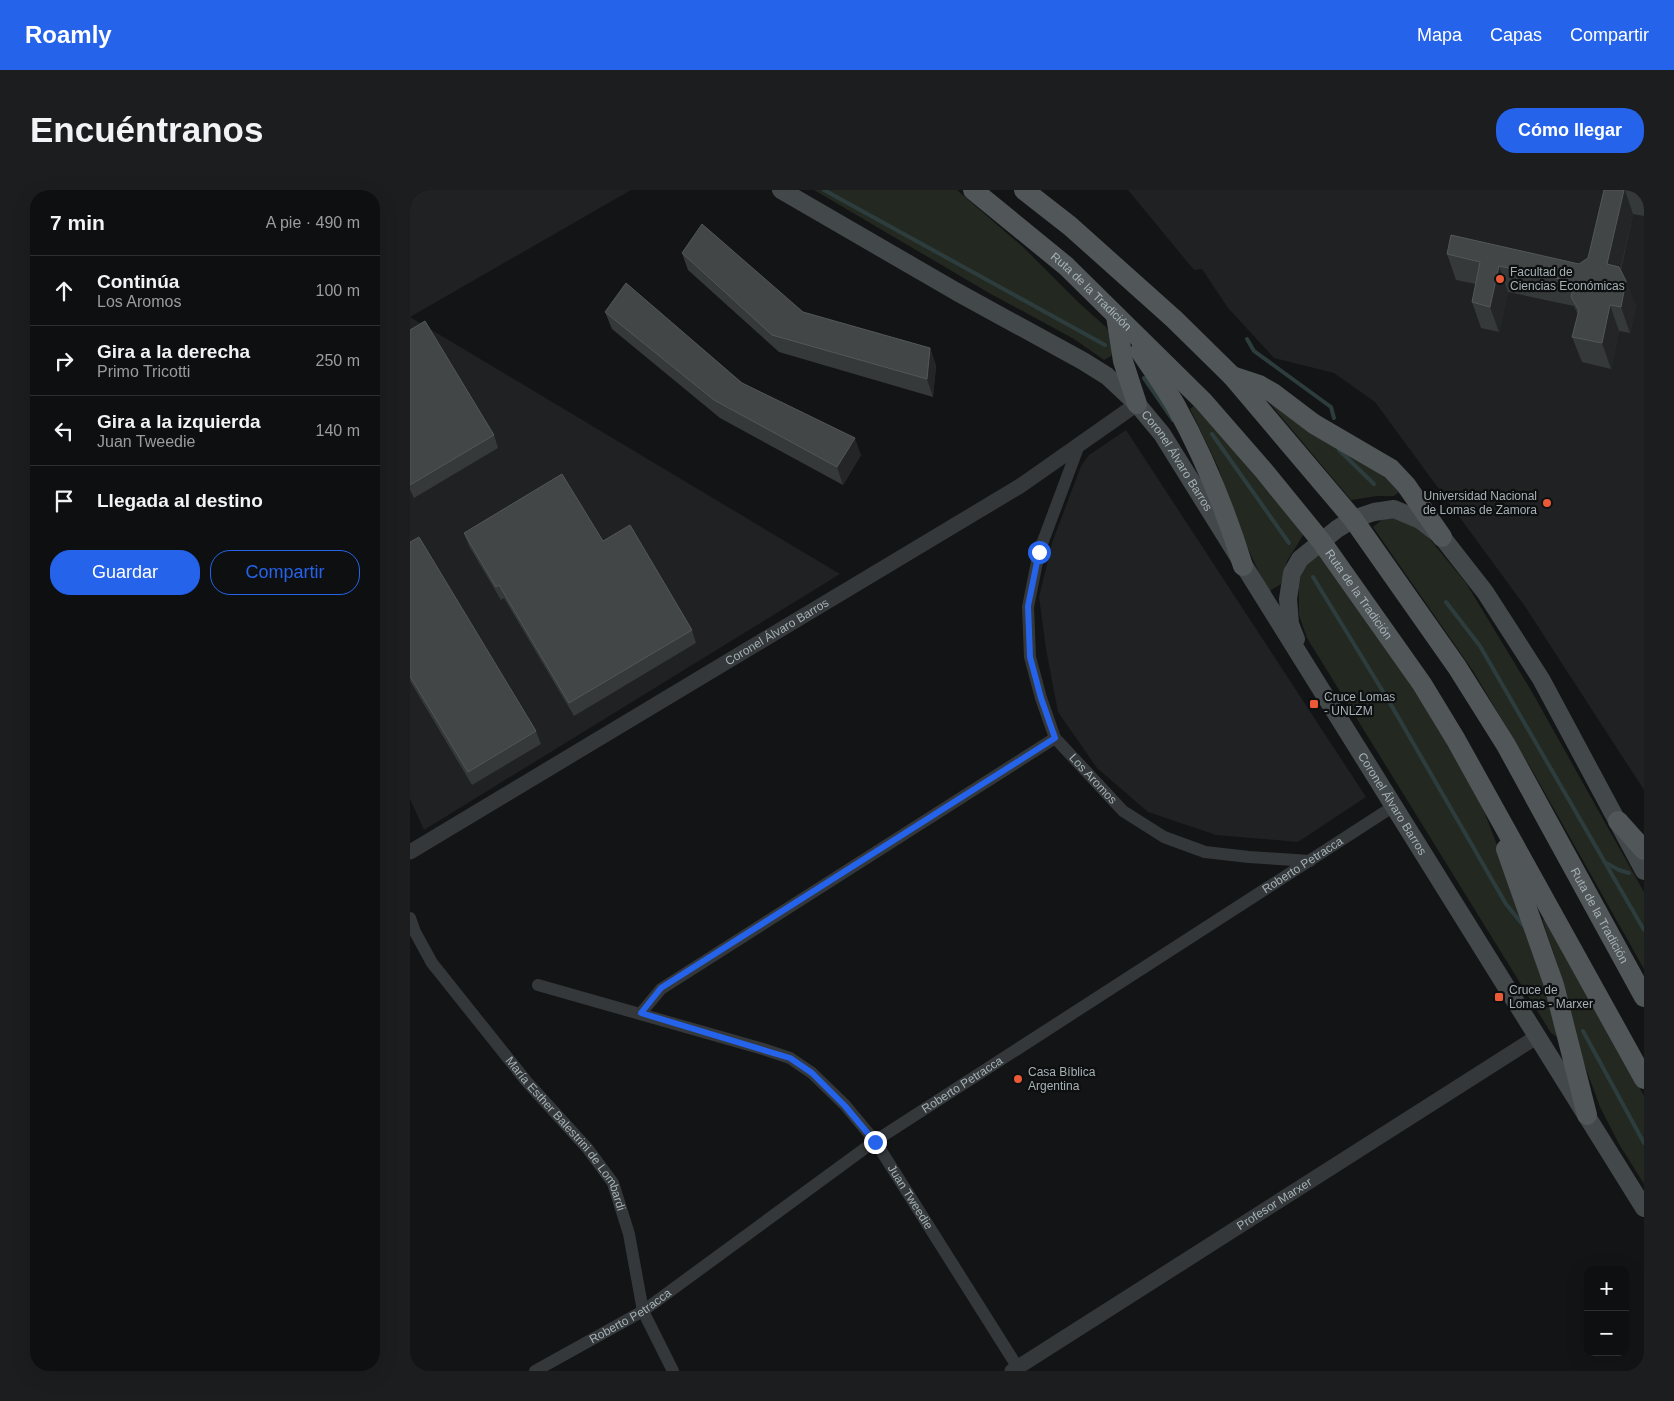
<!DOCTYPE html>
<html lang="es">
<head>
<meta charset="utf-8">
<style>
  :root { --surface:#0e0f10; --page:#1c1d1e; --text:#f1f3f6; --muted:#9b9c9f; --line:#2e2f30; --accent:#2563eb }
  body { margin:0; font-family:Arial,sans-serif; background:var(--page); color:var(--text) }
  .controls { position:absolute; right:15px; bottom:15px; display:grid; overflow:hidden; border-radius:10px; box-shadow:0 5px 20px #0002 }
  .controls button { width:45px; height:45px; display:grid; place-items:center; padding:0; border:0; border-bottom:1px solid var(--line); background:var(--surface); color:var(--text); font:25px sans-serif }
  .stop { position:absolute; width:15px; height:15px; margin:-11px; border:4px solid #2563eb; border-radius:50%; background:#fff }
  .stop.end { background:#2563eb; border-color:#fff; box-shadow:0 1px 5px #0008 }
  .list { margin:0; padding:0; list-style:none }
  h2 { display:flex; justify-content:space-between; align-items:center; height:65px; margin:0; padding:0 20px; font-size:21px }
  h2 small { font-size:16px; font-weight:400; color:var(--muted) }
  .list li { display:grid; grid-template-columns:32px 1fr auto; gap:15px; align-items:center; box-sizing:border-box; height:70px; padding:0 20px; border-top:1px solid var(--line) }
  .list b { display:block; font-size:19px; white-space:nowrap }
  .list p { margin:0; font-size:16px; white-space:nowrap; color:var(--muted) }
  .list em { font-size:16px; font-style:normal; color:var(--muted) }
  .actions { display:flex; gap:10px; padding:15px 20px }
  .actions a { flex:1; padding:11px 0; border:1px solid var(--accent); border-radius:20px; text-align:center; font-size:18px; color:var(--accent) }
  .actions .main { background:var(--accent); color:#fff }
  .icon { flex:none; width:28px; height:28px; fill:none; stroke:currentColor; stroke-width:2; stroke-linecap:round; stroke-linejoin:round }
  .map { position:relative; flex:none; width:1234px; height:1181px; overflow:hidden; border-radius:20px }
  header { display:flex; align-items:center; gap:30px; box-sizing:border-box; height:70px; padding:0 25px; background:var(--accent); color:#fff }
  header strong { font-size:24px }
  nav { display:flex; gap:28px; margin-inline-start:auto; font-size:18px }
  .intro { display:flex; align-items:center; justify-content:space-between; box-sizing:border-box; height:120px; padding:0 30px }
  h1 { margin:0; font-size:35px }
  .button { padding:12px 22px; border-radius:20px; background:var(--accent); color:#fff; font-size:18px; font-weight:700 }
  main { display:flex; gap:30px; padding:0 30px }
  aside { flex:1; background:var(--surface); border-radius:20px; box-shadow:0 5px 20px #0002 }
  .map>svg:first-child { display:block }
</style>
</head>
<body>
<header>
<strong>Roamly</strong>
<nav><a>Mapa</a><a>Capas</a><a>Compartir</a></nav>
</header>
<div class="intro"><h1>Encuéntranos</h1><a class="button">Cómo llegar</a></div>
<main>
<aside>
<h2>7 min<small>A pie · 490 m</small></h2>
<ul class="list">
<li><svg class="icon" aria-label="ahead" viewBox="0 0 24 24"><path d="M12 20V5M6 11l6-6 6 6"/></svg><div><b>Continúa</b><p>Los Aromos</p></div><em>100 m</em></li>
<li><svg class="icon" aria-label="right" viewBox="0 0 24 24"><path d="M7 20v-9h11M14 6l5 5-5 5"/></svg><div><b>Gira a la derecha</b><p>Primo Tricotti</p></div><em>250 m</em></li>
<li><svg class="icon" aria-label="left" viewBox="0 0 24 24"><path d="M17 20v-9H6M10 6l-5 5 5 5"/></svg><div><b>Gira a la izquierda</b><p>Juan Tweedie</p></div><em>140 m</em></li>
<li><svg class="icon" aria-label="arrive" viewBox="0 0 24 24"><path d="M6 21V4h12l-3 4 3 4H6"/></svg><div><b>Llegada al destino</b></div></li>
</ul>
<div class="actions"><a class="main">Guardar</a><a>Compartir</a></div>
</aside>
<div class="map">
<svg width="1234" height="1181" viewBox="0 0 1234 1181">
  <rect width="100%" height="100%" fill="#131415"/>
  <g fill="#1f2122">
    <path d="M 0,0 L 221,0 L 0,127 L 430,384 L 14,640 L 0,609 Z"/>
    <path d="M 718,0 L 1234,0 L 1234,600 L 1114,415 L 965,212 L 924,183 L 864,168 L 818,118 L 792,79 L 784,80 Z"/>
    <path d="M 716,240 L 956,607 L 888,652 L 806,645 L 738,622 L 687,578 L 648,522 L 636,459 L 629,407 L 642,353 L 671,276 L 679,265 Z"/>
  </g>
  <g fill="#232820">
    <path d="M 404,0 L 547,0 L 613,57 L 668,112 L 696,137 L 703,151 L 704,160 L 701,166 L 694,170 L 664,149 L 579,103 Z"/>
    <path d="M 858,211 L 993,299 L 984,306 L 967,306 L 941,310 Z"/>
    <path d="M 785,215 L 894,344 L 877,371 L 871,394 L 858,402 L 833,348 L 808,277 L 780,219 Z"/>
    <path d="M 979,324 L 1004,334 L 1018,347 L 1056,393 L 1122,502 L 1234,702 L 1234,779 L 1122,580 L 1063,481 L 963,337 Z"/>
    <path d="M 908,360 L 982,461 L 1069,608 L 1132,773 L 1149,848 L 1141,843 L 897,448 L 889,425 L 889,397 L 892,380 Z"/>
    <path d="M 1132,729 L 1138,731 L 1234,906 L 1234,994 L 1209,954 L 1190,917 L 1164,846 L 1148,776 Z"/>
  </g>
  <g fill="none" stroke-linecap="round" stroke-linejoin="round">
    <g stroke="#2d3d3d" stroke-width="4">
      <path d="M 414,0 L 695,155"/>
      <path d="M 837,149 L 844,161 L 921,217 L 924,228"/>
      <path d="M 734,188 L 763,230"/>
      <path d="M 802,244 L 879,353"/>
      <path d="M 929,260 L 964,294"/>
      <path d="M 903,387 L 980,513 L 1096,714 L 1113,735"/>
      <path d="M 1036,412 L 1070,456 L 1234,740"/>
      <path d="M 1196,673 L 1209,680 L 1219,683"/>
      <path d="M 1173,841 L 1234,953"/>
    </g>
    <g stroke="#34383a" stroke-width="12">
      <path id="s1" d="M 669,255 L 629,362 L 618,417 L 620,467 L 631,508 L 645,548 L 713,621 L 754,647 L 795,662 L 839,667 L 900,671"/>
      <path id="s2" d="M 0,728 L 5,742 L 22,773 L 117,892 L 178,959 L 203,993 L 219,1044 L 233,1121 L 263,1181"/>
      <path id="s3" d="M 128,795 L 353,859 L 380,868 L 402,883 L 435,915 L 465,951 L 610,1181"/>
      <path d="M 231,823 L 251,799 L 645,548"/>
      <path id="s4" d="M 125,1181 L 233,1121 L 465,951 L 984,616"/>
    </g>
    <g stroke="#34383a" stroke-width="15">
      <path id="s5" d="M 0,662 L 610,296 L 727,214"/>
      <path id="s6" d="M 602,1181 L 1128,846"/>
    </g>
    <g stroke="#43484a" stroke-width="18">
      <path id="s7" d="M 371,0 L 547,102 L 673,171 L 697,186 L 727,214 L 752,244 L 1234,1018"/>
      <path d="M 886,449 L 880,434 L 878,409 L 882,383 L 890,369 L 927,339 L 943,329 L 964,322 L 984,319 L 1010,330 L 1032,347 L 1075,402 L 1131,489 L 1234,681"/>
    </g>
    <g stroke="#515659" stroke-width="20">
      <path id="s8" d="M 563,0 L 656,76 L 793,211 L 854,281 L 911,351 L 1012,494 L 1046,550 L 1234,889"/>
      <path id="s9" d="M 614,0 L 660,36 L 764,129 L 822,186 L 943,329 L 1047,477 L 1096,555 L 1234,807"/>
      <path d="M 706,126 L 713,171 L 727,214"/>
      <path d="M 730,161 C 742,179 755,197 766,216 C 794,267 816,321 833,376"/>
      <path d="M 822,186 L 849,195 L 863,203 L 904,234 L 981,279 L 996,295 L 1032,347"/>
      <path d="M 1208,631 L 1234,660"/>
      <path d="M 1096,659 L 1144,795 L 1177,925"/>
    </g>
  </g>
  <g fill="#36393a">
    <path d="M 1194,0 L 1234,0 L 1234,26 L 1223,24 L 1211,80 L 1226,116 L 1220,143 L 1209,141 L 1201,179 L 1172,172 L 1162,147 L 1168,125 L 1164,116 L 1098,102 L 1089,142 L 1071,138 L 1062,112 L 1066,94 L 1046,90 L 1037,64 L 1169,74 L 1178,68 Z"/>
    <path d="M 272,63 L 393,122 L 520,158 L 526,176 L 523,207 L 369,162 L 278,80 Z"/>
    <path d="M 195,122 L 332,193 L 451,265 L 433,295 L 310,228 L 202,139 Z"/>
    <path d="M 0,140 L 84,245 L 88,258 L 4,308 L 0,300 Z"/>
    <path d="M 54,343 L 193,351 L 282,440 L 286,453 L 164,526 L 94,408 L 91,410 L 59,356 Z"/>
    <path d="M 0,352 L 126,541 L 131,554 L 62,595 L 0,491 Z"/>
  </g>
  <g fill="#232526">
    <path d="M 1214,0 L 1215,0 L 1223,24 L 1206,99 L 1197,74 Z"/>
    <path d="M 1089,76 L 1098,102 L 1089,142 L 1080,117 Z"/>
    <path d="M 1216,91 L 1226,116 L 1220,143 L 1211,117 Z"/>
    <path d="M 1200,115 L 1209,141 L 1201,179 L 1192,153 Z"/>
    <path d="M 520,158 L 526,176 L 523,207 L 517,189 Z"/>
    <path d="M 445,248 L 451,265 L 433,295 L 427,277 Z"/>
  </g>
  <g fill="#424647" stroke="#525759">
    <path d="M 1194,0 L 1214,0 L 1197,74 L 1209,77 L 1216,91 L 1211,117 L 1200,115 L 1192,153 L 1162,147 L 1169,120 L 1161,107 L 1164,92 L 1089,76 L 1080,117 L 1062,112 L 1070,72 L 1037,64 L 1041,45 L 1169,74 L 1178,68 Z"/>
    <path d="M 1222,0 L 1234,0 L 1234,2 Z"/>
    <path d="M 292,34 L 393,122 L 520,158 L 517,189 L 362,145 L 272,63 Z"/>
    <path d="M 216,93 L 332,193 L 445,248 L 427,277 L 304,210 L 195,122 Z"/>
    <path d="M 15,131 L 84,245 L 0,295 L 0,140 Z"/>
    <path d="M 152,284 L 193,351 L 220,335 L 282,440 L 159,513 L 89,395 L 86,397 L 54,343 Z"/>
    <path d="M 9,347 L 126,541 L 58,582 L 0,486 L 0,352 Z"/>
  </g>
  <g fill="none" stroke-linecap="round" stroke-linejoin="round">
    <path stroke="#2563eb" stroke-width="6" d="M 465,952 L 435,916 L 402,883 L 380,868 L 231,823 L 251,798 L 645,548 L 631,508 L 620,467 L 618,416 L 629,362"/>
  </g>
  <g fill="#ea5a36" stroke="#0e0f10" stroke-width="2">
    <circle cx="1090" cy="89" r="5"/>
    <circle cx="1137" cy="313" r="5"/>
    <rect x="899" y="509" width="10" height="10" rx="2.5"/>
    <rect x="1084" y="802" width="10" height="10" rx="2.5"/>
    <circle cx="608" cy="889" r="5"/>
  </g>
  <g text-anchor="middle" stroke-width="4.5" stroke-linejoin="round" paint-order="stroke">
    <g font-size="12" fill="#a5b1b5" stroke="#0e0f10" text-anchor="start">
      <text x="1100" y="86">Facultad de<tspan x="1100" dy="14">Ciencias Económicas</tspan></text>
      <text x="1127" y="310" text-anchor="end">Universidad Nacional<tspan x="1127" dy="14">de Lomas de Zamora</tspan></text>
      <text x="914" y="511">Cruce Lomas<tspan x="914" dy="14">- UNLZM</tspan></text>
      <text x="1099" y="804">Cruce de<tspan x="1099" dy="14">Lomas - Marxer</tspan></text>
      <text x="618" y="886">Casa Bíblica<tspan x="618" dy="14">Argentina</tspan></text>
    </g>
    <g font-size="12" fill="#a5b1b5" stroke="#0e0f10">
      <text dy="4" stroke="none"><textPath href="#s8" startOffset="156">Ruta de la Tradición</textPath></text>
      <text dy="4" stroke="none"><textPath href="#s7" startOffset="486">Coronel Álvaro Barros</textPath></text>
      <text dy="4" stroke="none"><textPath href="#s8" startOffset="561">Ruta de la Tradición</textPath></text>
      <text dy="4" stroke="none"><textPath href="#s5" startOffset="428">Coronel Álvaro Barros</textPath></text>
      <text dy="4" stroke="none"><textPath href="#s1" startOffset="361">Los Aromos</textPath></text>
      <text dy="4" stroke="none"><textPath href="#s7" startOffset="891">Coronel Álvaro Barros</textPath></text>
      <text dy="4" stroke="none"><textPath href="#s4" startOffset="920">Roberto Petracca</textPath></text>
      <text dy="4" stroke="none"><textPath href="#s9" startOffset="934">Ruta de la Tradición</textPath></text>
      <text dy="4" stroke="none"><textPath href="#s4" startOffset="515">Roberto Petracca</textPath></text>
      <text dy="4" stroke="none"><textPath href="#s2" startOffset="268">María Esther Balestrini de Lombardi</textPath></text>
      <text dy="4" stroke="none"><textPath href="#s3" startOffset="448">Juan Tweedie</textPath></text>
      <text dy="4" stroke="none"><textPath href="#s6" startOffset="311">Profesor Marxer</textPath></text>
      <text dy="4" stroke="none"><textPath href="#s4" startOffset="110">Roberto Petracca</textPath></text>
    </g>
  </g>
</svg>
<div class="controls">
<button>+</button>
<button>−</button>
</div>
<div class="stop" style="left:629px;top:362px"></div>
<div class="stop end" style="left:465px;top:952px"></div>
</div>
</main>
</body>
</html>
